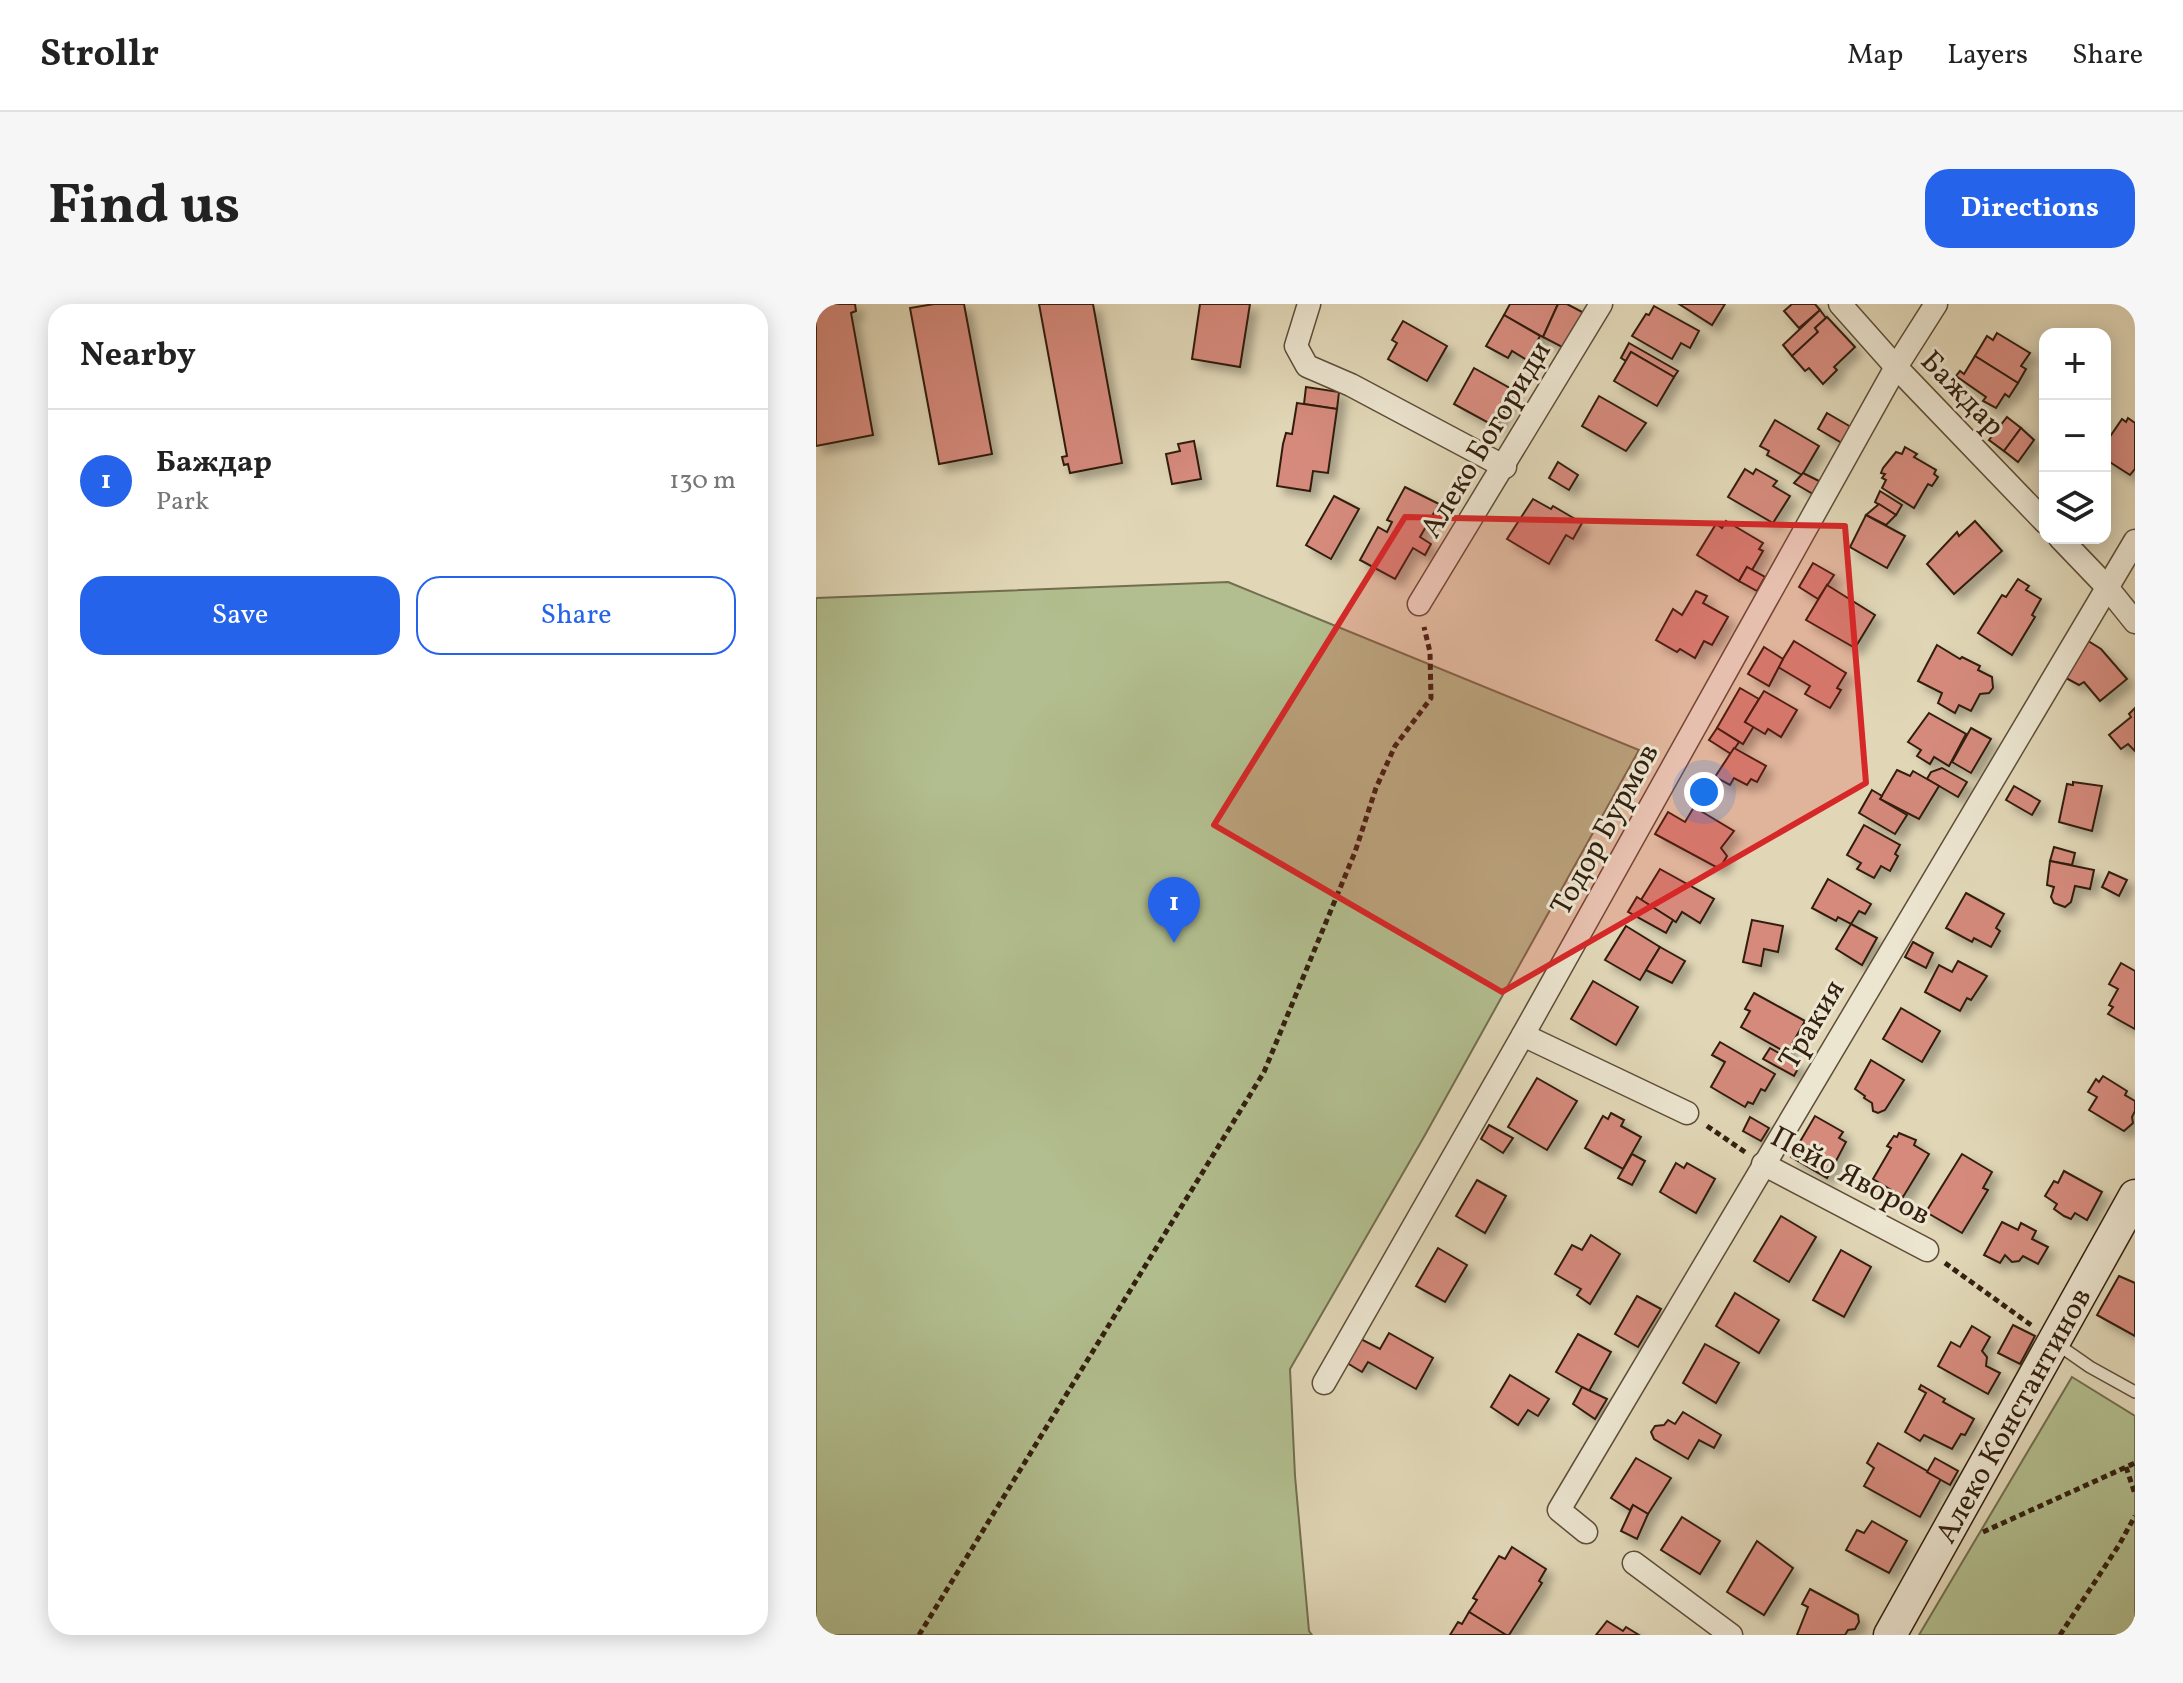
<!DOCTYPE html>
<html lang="en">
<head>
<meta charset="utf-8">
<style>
  :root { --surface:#fff; --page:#f6f6f6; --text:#222; --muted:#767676; --line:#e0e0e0; --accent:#2563eb }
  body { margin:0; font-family:Vollkorn,serif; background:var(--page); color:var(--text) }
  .controls { position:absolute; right:24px; top:24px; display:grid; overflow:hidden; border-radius:16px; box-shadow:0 4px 20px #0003 }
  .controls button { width:72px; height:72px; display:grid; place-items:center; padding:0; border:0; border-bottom:2px solid var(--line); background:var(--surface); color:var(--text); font:40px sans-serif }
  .you { position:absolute; left:888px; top:488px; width:28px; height:28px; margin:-20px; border:6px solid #fff; border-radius:50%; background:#1a73e8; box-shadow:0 0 0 12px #1a73e833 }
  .badge { display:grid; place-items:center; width:52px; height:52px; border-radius:50%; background:var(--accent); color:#fff; font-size:26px; font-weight:700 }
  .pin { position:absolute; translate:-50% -66px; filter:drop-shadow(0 2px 4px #0008) }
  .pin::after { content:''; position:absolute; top:42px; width:28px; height:24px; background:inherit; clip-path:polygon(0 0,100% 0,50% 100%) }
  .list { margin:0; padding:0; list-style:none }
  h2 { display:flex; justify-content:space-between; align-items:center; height:104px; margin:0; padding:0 32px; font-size:34px }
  h2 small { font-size:26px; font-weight:400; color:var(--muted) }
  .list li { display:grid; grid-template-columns:52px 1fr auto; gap:24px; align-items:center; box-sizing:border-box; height:144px; padding:0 32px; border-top:2px solid var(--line) }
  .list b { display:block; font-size:30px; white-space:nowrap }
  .list p { margin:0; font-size:26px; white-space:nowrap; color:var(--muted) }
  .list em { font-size:26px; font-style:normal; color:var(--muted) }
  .actions { display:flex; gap:16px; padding:24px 32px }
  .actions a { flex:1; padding:18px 0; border:2px solid var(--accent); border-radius:24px; text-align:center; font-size:28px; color:var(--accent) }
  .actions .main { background:var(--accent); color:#fff }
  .icon { flex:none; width:44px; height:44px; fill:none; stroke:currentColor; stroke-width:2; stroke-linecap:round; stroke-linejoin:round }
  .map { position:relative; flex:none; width:1319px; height:1331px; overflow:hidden; border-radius:24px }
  header { display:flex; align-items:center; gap:48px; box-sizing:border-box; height:112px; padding:0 40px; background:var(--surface); border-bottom:2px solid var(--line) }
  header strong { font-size:38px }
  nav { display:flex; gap:44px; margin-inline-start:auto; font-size:28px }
  .intro { display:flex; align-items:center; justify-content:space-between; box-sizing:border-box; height:192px; padding:0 48px }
  h1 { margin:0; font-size:56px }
  .button { padding:20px 36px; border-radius:24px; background:var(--accent); color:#fff; font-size:28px; font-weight:700 }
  main { display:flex; gap:48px; padding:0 48px }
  aside { flex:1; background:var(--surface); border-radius:24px; box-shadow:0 4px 20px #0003 }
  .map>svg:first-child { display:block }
</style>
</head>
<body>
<header>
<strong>Strollr</strong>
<nav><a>Map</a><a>Layers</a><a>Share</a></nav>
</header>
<div class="intro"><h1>Find us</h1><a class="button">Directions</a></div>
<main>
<aside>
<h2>Nearby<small></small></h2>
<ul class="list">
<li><span class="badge">1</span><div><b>Баждар</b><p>Park</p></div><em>130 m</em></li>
</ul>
<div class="actions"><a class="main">Save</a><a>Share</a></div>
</aside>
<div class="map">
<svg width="1319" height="1331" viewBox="0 0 1319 1331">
  <defs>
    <filter id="shadow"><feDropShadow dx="7" dy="7" stdDeviation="4" flood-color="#0004"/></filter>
  </defs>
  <rect width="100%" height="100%" fill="#e1d7b7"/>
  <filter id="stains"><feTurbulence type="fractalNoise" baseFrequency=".0025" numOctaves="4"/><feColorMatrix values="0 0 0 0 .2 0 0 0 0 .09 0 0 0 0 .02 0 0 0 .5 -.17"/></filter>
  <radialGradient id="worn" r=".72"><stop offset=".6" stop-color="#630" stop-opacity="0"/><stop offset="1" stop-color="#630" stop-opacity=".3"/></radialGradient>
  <g fill="#b2be8f" stroke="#726e4f" stroke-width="2">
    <path d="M 412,278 L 823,446 L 609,831 L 474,1065 L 479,1172 L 493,1327 L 496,1331 L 0,1331 L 0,294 Z"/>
    <path d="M 1256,1073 L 1319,1112 L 1319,1331 L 1103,1331 Z"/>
  </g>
  <g fill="#d58a7c" stroke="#321f0f" stroke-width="2" filter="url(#shadow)">
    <path d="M 0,0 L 39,0 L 40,7 L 35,9 L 57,131 L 0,142 Z"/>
    <path d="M 118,0 L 148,0 L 176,150 L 123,160 L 94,4 Z"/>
    <path d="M 223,0 L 277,0 L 306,159 L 254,169 L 252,160 L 248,161 L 246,153 L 251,152 Z"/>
    <path d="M 384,0 L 434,0 L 424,63 L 376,55 Z"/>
    <path d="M 694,0 L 742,0 L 727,33 L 688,11 Z"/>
    <path d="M 742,0 L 751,0 L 768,9 L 748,44 L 727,33 Z"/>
    <path d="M 863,0 L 909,0 L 896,21 Z"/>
    <path d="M 976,0 L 999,0 L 1004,6 L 983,24 L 968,7 Z"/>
    <path d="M 838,2 L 883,27 L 874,44 L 865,39 L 856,55 L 816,32 L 830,10 L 833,11 Z"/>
    <path d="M 1004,6 L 1010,14 L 999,24 L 1002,28 L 976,52 L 967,41 Z"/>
    <path d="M 688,11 L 724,32 L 711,56 L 696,47 L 692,54 L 670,42 Z"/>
    <path d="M 1011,13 L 1039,43 L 1018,63 L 1021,66 L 1007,80 L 993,64 L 989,67 L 976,52 L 1002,28 L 999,24 Z"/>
    <path d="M 587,17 L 631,42 L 611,77 L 572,55 L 581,39 L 576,36 Z"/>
    <path d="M 1181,29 L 1214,49 L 1205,62 L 1210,65 L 1202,79 L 1159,52 L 1171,32 L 1177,36 Z"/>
    <path d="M 813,39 L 862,67 L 858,73 L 815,48 L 810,57 L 805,54 Z"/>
    <path d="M 815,48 L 858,73 L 841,102 L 798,77 Z"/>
    <path d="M 1159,52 L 1202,79 L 1193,93 L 1189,90 L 1180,104 L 1167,97 L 1170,93 L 1140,72 L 1144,67 L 1148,70 Z"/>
    <path d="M 658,64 L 699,87 L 680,123 L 638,100 Z"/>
    <path d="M 490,83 L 523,88 L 521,105 L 488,100 Z"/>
    <path d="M 783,92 L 830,119 L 810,147 L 766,122 Z"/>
    <path d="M 481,99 L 521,105 L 512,169 L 497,167 L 494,187 L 461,182 L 467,140 L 470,129 L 476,130 Z"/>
    <path d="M 1011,109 L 1035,123 L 1026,139 L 1002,125 Z"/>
    <path d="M 1191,113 L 1205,124 L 1188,147 L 1173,136 Z"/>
    <path d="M 1312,114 L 1319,119 L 1319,165 L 1314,171 L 1289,155 L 1289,140 L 1306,115 L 1310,118 Z"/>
    <path d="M 959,116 L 1003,142 L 986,171 L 951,151 L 953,147 L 944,142 Z"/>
    <path d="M 1205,124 L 1218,136 L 1202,158 L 1188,147 Z"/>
    <path d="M 378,137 L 385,175 L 356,180 L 350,150 L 364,147 L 362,140 Z"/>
    <path d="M 1089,143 L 1101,150 L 1098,153 L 1120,166 L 1118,170 L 1122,173 L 1116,182 L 1112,180 L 1098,204 L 1066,184 L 1070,176 L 1066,174 L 1069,170 L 1065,169 L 1067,164 L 1080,148 L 1086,150 Z"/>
    <path d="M 742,158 L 762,171 L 753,186 L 733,174 Z"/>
    <path d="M 929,165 L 937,170 L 940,165 L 961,177 L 957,182 L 974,192 L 957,219 L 912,193 Z"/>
    <path d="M 987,169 L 1005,178 L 997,190 L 978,179 Z"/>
    <path d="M 589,183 L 623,200 L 604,233 L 615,240 L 609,251 L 597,244 L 579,275 L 544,256 L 562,223 L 571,228 L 576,218 L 571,216 Z"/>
    <path d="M 1064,187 L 1086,201 L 1080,211 L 1059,198 Z"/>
    <path d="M 518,192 L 543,205 L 515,255 L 490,241 Z"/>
    <path d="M 717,195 L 735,205 L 737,202 L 766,219 L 757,235 L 750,231 L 733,260 L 691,235 Z"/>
    <path d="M 1063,200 L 1080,211 L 1070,221 L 1050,211 Z"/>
    <path d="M 1050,211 L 1089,232 L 1071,264 L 1034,243 Z"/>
    <path d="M 910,217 L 947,239 L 943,245 L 947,247 L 936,266 L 931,263 L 923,277 L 881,251 L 900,220 L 906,224 Z"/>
    <path d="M 1159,217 L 1186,247 L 1138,290 L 1111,260 L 1141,228 L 1143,232 Z"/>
    <path d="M 997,259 L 1018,271 L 1002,295 L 983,283 Z"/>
    <path d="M 931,263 L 949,273 L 941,287 L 923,277 Z"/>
    <path d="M 1202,275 L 1213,282 L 1210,286 L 1225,295 L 1216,311 L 1219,313 L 1196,351 L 1162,329 L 1186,291 L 1190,293 Z"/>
    <path d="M 1011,281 L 1059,311 L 1039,344 L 990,316 Z"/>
    <path d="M 880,287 L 891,292 L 887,299 L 912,313 L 896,341 L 888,337 L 879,354 L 864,345 L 861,348 L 840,336 L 857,305 L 866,311 Z"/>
    <path d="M 1269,335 L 1285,345 L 1311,375 L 1284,397 L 1268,378 L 1263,381 L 1248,373 Z"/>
    <path d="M 978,337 L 1030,369 L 1021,384 L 1025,386 L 1014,404 L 989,390 L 994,382 L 962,363 Z"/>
    <path d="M 1121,341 L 1144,355 L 1146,353 L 1164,362 L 1162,366 L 1176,373 L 1177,384 L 1173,389 L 1164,390 L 1155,407 L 1143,401 L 1139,409 L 1122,399 L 1126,389 L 1102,377 Z"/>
    <path d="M 948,343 L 967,355 L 953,382 L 932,370 Z"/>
    <path d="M 924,384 L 943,395 L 929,418 L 938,422 L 927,440 L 901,424 Z"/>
    <path d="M 948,387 L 981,406 L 965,433 L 952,425 L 949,430 L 929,418 Z"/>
    <path d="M 1319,404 L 1319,447 L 1312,440 L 1305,445 L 1293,431 L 1315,413 L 1313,410 Z"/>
    <path d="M 1113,409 L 1150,430 L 1133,462 L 1118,453 L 1114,460 L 1101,452 L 1105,446 L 1092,438 Z"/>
    <path d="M 901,424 L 923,438 L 915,450 L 893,436 Z"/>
    <path d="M 1155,424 L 1175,435 L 1155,469 L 1136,458 Z"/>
    <path d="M 918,444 L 950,462 L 941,478 L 935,475 L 931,481 L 918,474 L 914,481 L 899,473 Z"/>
    <path d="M 1126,464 L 1151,478 L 1142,493 L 1111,475 L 1115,468 Z"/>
    <path d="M 1081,466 L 1094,472 L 1097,467 L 1123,482 L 1103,515 L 1064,495 Z"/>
    <path d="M 1257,478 L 1286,482 L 1276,527 L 1243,518 L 1251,480 L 1257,481 Z"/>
    <path d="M 1198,482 L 1224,497 L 1216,511 L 1190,496 Z"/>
    <path d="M 1056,486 L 1066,492 L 1064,495 L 1091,511 L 1079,530 L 1043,509 Z"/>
    <path d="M 878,503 L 918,527 L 905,544 L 911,552 L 905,562 L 900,563 L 839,530 L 852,508 L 869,518 Z"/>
    <path d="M 1048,521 L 1084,541 L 1079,550 L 1082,552 L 1074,567 L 1065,562 L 1058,574 L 1041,565 L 1045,559 L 1031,551 Z"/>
    <path d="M 1238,543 L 1259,549 L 1256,561 L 1234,557 Z"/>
    <path d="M 1234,557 L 1278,566 L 1274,585 L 1259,582 L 1255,598 L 1249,603 L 1238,599 L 1235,593 L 1238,583 L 1231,581 Z"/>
    <path d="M 844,565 L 898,595 L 884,619 L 866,608 L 860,618 L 825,596 Z"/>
    <path d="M 1293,568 L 1311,576 L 1303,592 L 1286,583 Z"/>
    <path d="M 1012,575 L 1055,600 L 1049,610 L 1043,607 L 1035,620 L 1022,613 L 1020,617 L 996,604 Z"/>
    <path d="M 1150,589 L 1188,610 L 1180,624 L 1184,627 L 1175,643 L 1158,634 L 1156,638 L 1130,624 Z"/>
    <path d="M 821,593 L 857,616 L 850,629 L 812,608 Z"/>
    <path d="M 936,616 L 967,622 L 962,648 L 948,645 L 945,662 L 927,658 Z"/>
    <path d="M 1035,620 L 1061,634 L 1046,661 L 1020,645 Z"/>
    <path d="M 810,622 L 844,643 L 824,676 L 789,656 Z"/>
    <path d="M 1097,638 L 1117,649 L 1110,664 L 1089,653 Z"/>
    <path d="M 844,643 L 869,657 L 856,679 L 830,666 Z"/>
    <path d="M 1142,657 L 1171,672 L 1155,696 L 1151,694 L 1144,707 L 1109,688 L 1123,661 L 1136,668 Z"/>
    <path d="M 1305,659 L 1319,667 L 1319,725 L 1292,710 L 1297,703 L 1293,701 L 1302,685 L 1293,680 Z"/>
    <path d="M 777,677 L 822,703 L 800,741 L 755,715 Z"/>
    <path d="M 938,689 L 989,717 L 971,749 L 925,723 L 934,707 L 929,705 Z"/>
    <path d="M 1085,704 L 1124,727 L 1106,758 L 1067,735 Z"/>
    <path d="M 904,738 L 959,770 L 949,787 L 945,785 L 937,800 L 932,798 L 929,803 L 895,783 L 909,758 L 896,751 Z"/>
    <path d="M 954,744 L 984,761 L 978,772 L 947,755 Z"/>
    <path d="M 1055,756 L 1088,776 L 1069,806 L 1062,809 L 1057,807 L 1056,799 L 1048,794 L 1049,792 L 1039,785 Z"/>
    <path d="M 1287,772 L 1311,787 L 1309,791 L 1319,797 L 1319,807 L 1316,813 L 1317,819 L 1308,827 L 1273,806 L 1281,793 L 1272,788 L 1280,775 L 1283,778 Z"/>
    <path d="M 721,774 L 761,797 L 731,846 L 692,823 Z"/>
    <path d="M 795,809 L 808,816 L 805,822 L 825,833 L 807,865 L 769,844 L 787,812 L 792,815 Z"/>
    <path d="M 999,812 L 1027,828 L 1023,834 L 1030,838 L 1011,874 L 975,853 Z"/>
    <path d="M 934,813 L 953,824 L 945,837 L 927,827 Z"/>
    <path d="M 673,821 L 697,834 L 687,849 L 665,835 Z"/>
    <path d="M 1083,829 L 1100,836 L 1098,841 L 1113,850 L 1087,893 L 1057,875 L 1075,844 L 1071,842 L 1078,832 L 1081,833 Z"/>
    <path d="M 816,850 L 829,857 L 816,881 L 802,874 Z"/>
    <path d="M 1146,850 L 1176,868 L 1167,884 L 1172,886 L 1146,929 L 1110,908 Z"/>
    <path d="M 860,859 L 868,864 L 871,859 L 899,875 L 880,909 L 844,888 Z"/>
    <path d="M 1248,867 L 1286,888 L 1271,916 L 1259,909 L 1255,915 L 1248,912 L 1238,905 L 1241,900 L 1229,892 L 1238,877 L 1242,879 Z"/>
    <path d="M 661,876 L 690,892 L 669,929 L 640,912 Z"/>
    <path d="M 965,912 L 1000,933 L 973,978 L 938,957 Z"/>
    <path d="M 1186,918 L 1202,926 L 1205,919 L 1220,927 L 1216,935 L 1232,943 L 1222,960 L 1207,952 L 1203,957 L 1196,958 L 1189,951 L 1184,959 L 1168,951 Z"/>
    <path d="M 775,931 L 804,950 L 774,1000 L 761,991 L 765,985 L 739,970 L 756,941 L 766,946 Z"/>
    <path d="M 622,944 L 651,961 L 629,998 L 600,982 Z"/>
    <path d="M 1025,946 L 1055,963 L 1028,1013 L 997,996 Z"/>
    <path d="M 1303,972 L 1319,979 L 1319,1032 L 1281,1011 Z"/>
    <path d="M 919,989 L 963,1016 L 943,1049 L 900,1022 Z"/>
    <path d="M 821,992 L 845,1005 L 822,1043 L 799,1030 Z"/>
    <path d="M 1197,1021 L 1219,1032 L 1204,1060 L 1182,1049 Z"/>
    <path d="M 1156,1022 L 1174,1033 L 1166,1047 L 1171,1053 L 1170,1062 L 1184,1069 L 1172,1090 L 1122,1062 L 1135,1038 L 1144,1043 Z"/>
    <path d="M 573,1029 L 617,1054 L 600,1085 L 552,1058 L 546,1068 L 531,1059 L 545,1035 L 564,1045 Z"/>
    <path d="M 762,1030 L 795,1048 L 773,1087 L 740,1068 Z"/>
    <path d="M 889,1040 L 923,1059 L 900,1099 L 867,1079 Z"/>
    <path d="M 694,1071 L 733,1095 L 722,1112 L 712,1106 L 702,1121 L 675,1103 Z"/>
    <path d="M 1105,1081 L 1129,1095 L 1127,1098 L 1158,1115 L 1149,1131 L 1145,1130 L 1136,1145 L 1108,1131 L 1104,1137 L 1089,1128 L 1110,1089 L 1103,1085 Z"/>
    <path d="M 766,1083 L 791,1095 L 779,1115 L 757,1100 Z"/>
    <path d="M 867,1108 L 905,1131 L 898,1144 L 883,1136 L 872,1155 L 838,1135 L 835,1128 L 839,1122 L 848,1121 L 852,1116 L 859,1120 Z"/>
    <path d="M 1062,1139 L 1125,1175 L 1104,1213 L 1048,1182 L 1058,1164 L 1051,1159 Z"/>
    <path d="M 820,1154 L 855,1174 L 832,1210 L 817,1201 L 814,1206 L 795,1194 Z"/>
    <path d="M 1119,1154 L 1142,1167 L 1134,1181 L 1111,1168 Z"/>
    <path d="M 817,1201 L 832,1210 L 821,1235 L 805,1227 Z"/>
    <path d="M 866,1213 L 904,1237 L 884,1270 L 845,1246 Z"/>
    <path d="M 1056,1217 L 1091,1237 L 1073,1269 L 1030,1246 L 1041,1226 L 1048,1229 Z"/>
    <path d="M 941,1237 L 977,1264 L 948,1311 L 911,1288 Z"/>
    <path d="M 696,1243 L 730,1265 L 723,1277 L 726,1279 L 693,1331 L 690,1331 L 653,1308 L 661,1296 L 657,1294 L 683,1252 L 689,1255 Z"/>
    <path d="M 994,1285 L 1042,1311 L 1043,1318 L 1039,1325 L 1032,1326 L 1029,1331 L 981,1331 L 992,1303 L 986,1300 Z"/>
    <path d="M 653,1308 L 690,1331 L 634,1331 L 642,1318 L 646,1320 Z"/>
    <path d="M 791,1317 L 807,1327 L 810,1323 L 823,1331 L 780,1331 Z"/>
  </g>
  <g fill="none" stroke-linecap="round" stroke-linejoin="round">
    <defs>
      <path id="lane" d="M 1241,1040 L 1274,1063 L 1319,1088"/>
      <g id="street">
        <path d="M 493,0 L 480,42 L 491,62 L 535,81 L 689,163"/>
        <path d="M 1024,0 L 1080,63 L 1229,218"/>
        <path d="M 1244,234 L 1290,282 L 1319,318"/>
        <path d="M 603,300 L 785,0"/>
        <path d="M 707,731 L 871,809"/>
        <path d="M 947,860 L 1111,946"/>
        <path d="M 508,1079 L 707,731 L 1080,63 L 1120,0"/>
        <path d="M 770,1228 L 743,1206 L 1319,237"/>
        <path d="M 818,1259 L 915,1331"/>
      </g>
      <g id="secondary">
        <path id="s1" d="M 1074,1331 L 1319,892"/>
      </g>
    </defs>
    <use href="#lane" stroke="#5e4d39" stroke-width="14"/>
    <use href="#street" stroke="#5e4d39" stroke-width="25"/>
    <use href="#secondary" stroke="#321f0f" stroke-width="35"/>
    <g stroke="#321f0f" stroke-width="5" stroke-dasharray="6 4" stroke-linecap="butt">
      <path d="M 891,822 L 929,848"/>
      <path d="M 1129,959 L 1215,1021"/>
      <path d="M 1310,1163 L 1319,1190"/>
      <path d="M 1167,1228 L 1319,1159"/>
      <path d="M 103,1331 L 448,768 L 539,548 L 560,484 L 579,442 L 615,394 L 614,348 L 608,323"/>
      <path d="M 1244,1331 L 1303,1241 L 1319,1212"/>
    </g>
    <use href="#lane" stroke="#ece5d0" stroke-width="11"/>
    <use href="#street" stroke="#ece5d0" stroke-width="22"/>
    <use href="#secondary" stroke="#ece5d0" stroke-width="32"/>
  </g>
  <path fill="#d62828" fill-opacity="0.2" stroke="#d62828" stroke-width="6" stroke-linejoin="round" d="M 589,213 L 1029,222 L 1050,479 L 686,688 L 398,521 Z"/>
  <g text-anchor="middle" stroke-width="6" stroke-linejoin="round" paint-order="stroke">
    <g font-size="30" fill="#321f0f" stroke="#ece5d0">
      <text transform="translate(1147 89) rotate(46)" y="10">Баждар</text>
      <text transform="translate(669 135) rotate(-59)" y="10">Алеко Богориди</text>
      <text transform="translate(788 525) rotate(-61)" y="10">Тодор Бурмов</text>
      <text transform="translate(995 720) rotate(-59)" y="10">Тракия</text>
      <text transform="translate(1035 871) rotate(28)" y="10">Пейо Яворов</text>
      <text dy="10" stroke="none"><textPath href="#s1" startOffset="252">Алеко Константинов</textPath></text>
    </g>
  </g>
  <rect width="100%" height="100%" filter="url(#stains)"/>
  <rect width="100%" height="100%" fill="url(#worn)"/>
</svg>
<div class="controls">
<button>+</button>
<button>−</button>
<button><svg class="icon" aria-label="layers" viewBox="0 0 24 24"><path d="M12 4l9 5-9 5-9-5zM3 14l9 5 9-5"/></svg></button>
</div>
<div class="you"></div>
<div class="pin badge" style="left:358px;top:639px">1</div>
</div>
</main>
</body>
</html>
